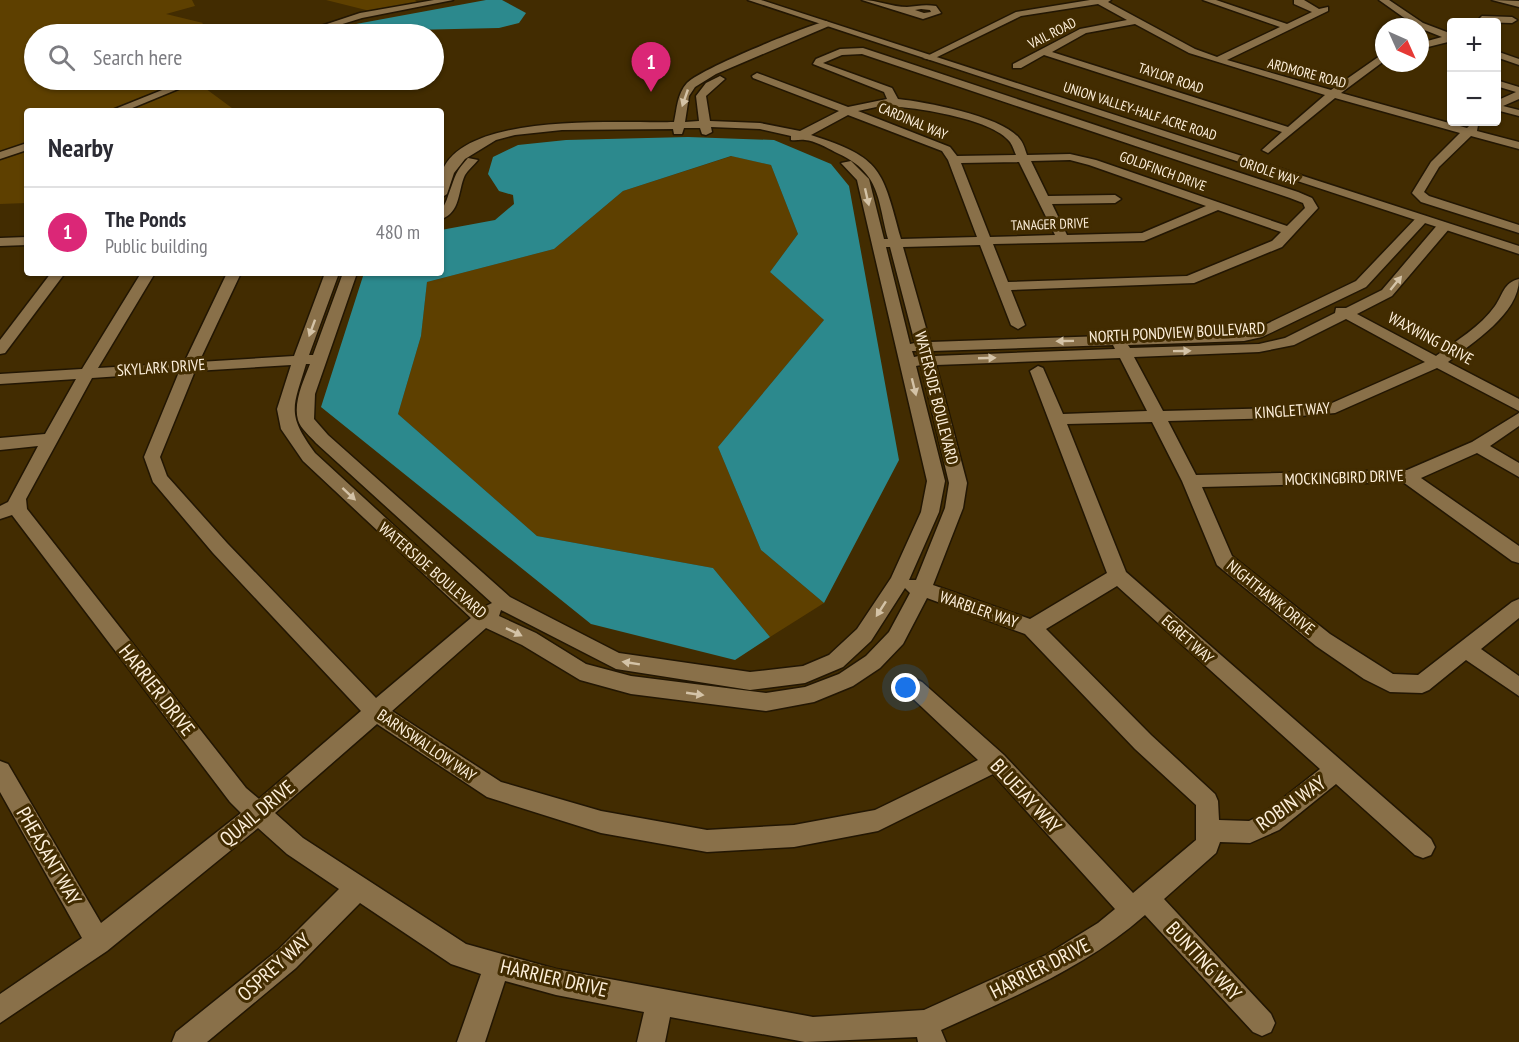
<!DOCTYPE html>
<html lang="en">
<head>
<meta charset="utf-8">
<style>
  :root { --surface:#fff; --page:#f7f7f7; --text:#2b2b33; --muted:#7c7c81; --line:#e1e1e2; --accent:#db2777 }
  body { margin:0; font-family:"PT Sans Narrow",sans-serif; background:var(--page); color:var(--text) }
  .controls { position:absolute; right:18px; top:18px; display:grid; overflow:hidden; border-radius:6px; box-shadow:0 2px 4px #0004 }
  .controls button { width:54px; height:54px; display:grid; place-items:center; padding:0; border:0; border-bottom:2px solid var(--line); background:var(--surface); color:var(--text); font:30px sans-serif }
  .compass { position:absolute; left:1375px; top:18px; width:54px; height:54px; border-radius:50%; background:var(--surface); box-shadow:0 2px 4px #0004; rotate:135deg }
  .you { position:absolute; left:906px; top:688px; width:21px; height:21px; margin:-15px; border:4px solid #fff; border-radius:50%; background:#1a73e8; box-shadow:0 0 0 9px #1a73e833 }
  .badge { display:grid; place-items:center; width:39px; height:39px; border-radius:50%; background:var(--accent); color:#fff; font-size:20px; font-weight:700 }
  .pin { position:absolute; translate:-50% -50px; filter:drop-shadow(0 2px 3px #0008) }
  .pin::after { content:''; position:absolute; top:32px; width:21px; height:18px; background:inherit; clip-path:polygon(0 0,100% 0,50% 100%) }
  .list { margin:0; padding:0; list-style:none }
  h2 { display:flex; justify-content:space-between; align-items:center; height:78px; margin:0; padding:0 24px; font-size:26px }
  h2 small { font-size:20px; font-weight:400; color:var(--muted) }
  .list li { display:grid; grid-template-columns:39px 1fr auto; gap:18px; align-items:center; box-sizing:border-box; height:90px; padding:0 24px; border-top:2px solid var(--line) }
  .list b { display:block; font-size:22px; white-space:nowrap }
  .list p { margin:0; font-size:20px; white-space:nowrap; color:var(--muted) }
  .list em { font-size:20px; font-style:normal; color:var(--muted) }
  .icon { flex:none; width:33px; height:33px; fill:none; stroke:currentColor; stroke-width:2; stroke-linecap:round; stroke-linejoin:round }
  .map { position:relative; flex:none; width:1519px; height:1042px; overflow:hidden }
  .search { position:absolute; background:var(--surface); box-shadow:0 2px 4px #0004; left:24px; top:24px; width:420px; height:66px; display:flex; align-items:center; gap:15px; box-sizing:border-box; padding:0 21px; border-radius:33px; color:var(--muted); font-size:22px }
  .panel { position:absolute; background:var(--surface); box-shadow:0 2px 4px #0004; left:24px; top:108px; width:420px; height:168px; border-radius:6px }
  .map>svg:first-child { display:block }
</style>
</head>
<body>
<div class="map">
<svg width="1519" height="1042" viewBox="0 0 1519 1042">
  <rect width="100%" height="100%" fill="#422c01"/>
  <g fill="#5e4000">
    <path d="M 0,0 L 192,0 L 195,6 L 166,14 L 203,23 L 198,30 L 225,28 L 231,34 L 34,34 L 34,80 L 194,80 L 236,111 L 27,111 L 27,203 L 0,204 Z"/>
    <path d="M 326,0 L 415,0 L 418,3 L 374,12 Z"/>
    <path d="M 262,26 L 310,30 L 298,34 L 232,34 Z"/>
    <path d="M 732,156 L 771,165 L 798,234 L 770,272 L 824,320 L 718,447 L 761,550 L 824,603 L 770,637 L 713,568 L 537,536 L 398,414 L 421,336 L 427,282 L 554,249 L 623,191 Z"/>
  </g>
  <g fill="#2c898d">
    <path d="M 486,0 L 502,0 L 526,13 L 519,23 L 499,28 L 367,31 L 352,28 L 356,24 Z"/>
    <path d="M 688,137 L 774,140 L 831,164 L 849,186 L 899,460 L 824,603 L 761,550 L 718,447 L 824,320 L 770,272 L 798,234 L 771,165 L 731,156 L 623,191 L 554,249 L 427,282 L 421,336 L 398,414 L 537,536 L 713,568 L 770,637 L 735,660 L 591,624 L 321,407 L 364,273 L 441,273 L 441,230 L 495,220 L 514,204 L 513,195 L 499,191 L 488,174 L 493,157 L 518,145 L 566,140 Z"/>
  </g>
  <g fill="none" stroke-linecap="round" stroke-linejoin="round">
    <defs>
      <g id="minor">
        <path d="M 434,0 L 453,0 L 362,18 L 310,34 L 297,34 L 360,13 Z"/>
        <path d="M 862,0 C 877,0 892,7 907,7 C 917,6 925,4 936,6 L 941,13 L 923,19 ZM 921,9 L 930,10 L 931,12 L 924,13 L 915,10 Z"/>
        <path d="M 1090,0 L 1111,0 L 1108,2 L 1195,49 L 1217,57 L 1280,27 L 1203,0 L 1216,0 L 1287,24 L 1312,12 L 1294,4 L 1294,0 L 1304,0 L 1319,9 L 1328,7 L 1328,11 L 1227,60 L 1331,90 L 1384,53 L 1384,61 L 1341,93 L 1467,128 L 1470,125 L 1478,125 L 1477,131 L 1519,142 L 1519,149 L 1471,136 L 1439,167 L 1424,192 L 1429,196 L 1519,225 L 1519,233 L 1421,202 L 1412,193 L 1431,162 L 1460,133 L 1335,98 L 1268,153 L 1262,150 L 1282,132 L 1044,55 L 1021,68 L 1013,68 L 1013,64 L 1080,29 L 1127,20 L 1098,4 L 1021,16 L 931,60 L 923,58 L 1016,12 ZM 1135,24 L 1189,53 L 1325,95 L 1288,127 L 1052,52 L 1086,33 Z"/>
        <path d="M 1379,0 L 1389,0 L 1423,23 L 1452,34 L 1452,41 L 1420,49 L 1420,43 L 1442,37 L 1417,27 Z"/>
        <path d="M 1492,0 L 1519,1 L 1519,7 Z"/>
        <path d="M 1482,16 L 1512,17 L 1517,20 L 1512,23 L 1476,22 Z"/>
        <path d="M 826,21 L 831,24 L 829,26 L 716,74 L 695,87 L 689,96 L 685,122 L 699,121 L 696,96 L 706,83 L 720,76 L 725,79 L 706,96 L 710,121 L 760,123 L 800,131 L 839,111 L 753,78 L 752,76 L 757,73 L 848,107 L 887,99 L 884,92 L 813,64 L 816,59 L 840,49 L 863,48 L 1298,192 L 1312,198 L 1318,208 L 1282,247 L 1194,283 L 1011,290 L 1025,325 L 1018,329 L 1011,325 L 980,245 L 903,247 L 930,342 L 1252,331 L 1356,281 L 1418,216 L 1426,216 L 1426,222 L 1366,287 L 1262,337 L 1244,341 L 1128,345 L 1130,348 L 1259,344 L 1285,338 L 1335,313 L 1336,308 L 1346,308 L 1382,290 L 1439,223 L 1444,222 L 1450,226 L 1449,229 L 1392,296 L 1357,314 L 1436,356 C 1456,341 1481,326 1495,306 C 1503,295 1503,283 1519,279 C 1519,314 1473,342 1448,362 L 1519,399 L 1519,411 L 1437,368 L 1335,413 L 1277,418 L 1168,421 L 1196,475 L 1407,470 L 1472,442 L 1519,413 L 1519,426 L 1490,446 L 1519,463 L 1519,477 L 1477,453 L 1421,478 L 1519,546 L 1519,563 L 1512,561 L 1403,482 L 1202,487 L 1232,556 L 1330,634 L 1393,674 L 1418,675 L 1512,602 L 1519,599 L 1519,618 L 1481,649 L 1519,676 L 1519,696 L 1466,660 L 1429,690 L 1422,693 L 1390,692 L 1364,679 L 1316,646 L 1217,565 L 1182,481 L 1152,422 L 1067,424 L 1126,572 L 1431,839 L 1435,847 L 1431,855 L 1423,858 L 1415,855 L 1336,784 L 1279,830 L 1250,843 L 1220,842 L 1216,853 L 1164,899 L 1271,1014 L 1275,1023 L 1271,1032 L 1262,1036 L 1253,1032 L 1145,915 C 1085,968 1013,997 941,1030 L 946,1042 L 918,1042 L 917,1037 L 805,1042 L 670,1017 L 665,1042 L 637,1042 L 644,1012 L 556,995 L 505,981 L 485,1042 L 457,1042 L 481,974 L 451,964 L 360,903 L 296,968 L 207,1042 L 172,1042 L 176,1032 L 278,950 L 339,889 L 287,854 L 258,828 L 107,951 L 0,1023 L 0,994 L 82,938 L 0,792 L 0,761 L 8,764 L 101,923 L 241,813 L 230,802 L 12,515 L 0,519 L 0,506 L 8,502 L 38,446 L 0,450 L 0,438 L 45,434 L 76,379 L 0,384 L 0,374 L 82,369 L 141,273 L 155,273 L 98,368 L 184,363 L 227,273 L 241,273 L 199,362 L 294,356 L 325,273 L 339,273 L 309,355 L 313,355 L 343,273 L 357,273 L 315,394 L 314,419 L 328,435 L 510,597 L 619,653 L 750,672 L 803,666 L 829,655 L 857,629 L 891,578 L 921,512 L 927,481 L 857,180 L 841,163 L 851,161 L 869,179 L 884,239 L 888,239 C 877,196 880,172 835,152 C 826,147 815,141 805,140 C 800,139 796,141 791,140 L 791,136 L 760,129 L 711,127 L 712,132 L 706,135 L 702,134 L 700,128 L 684,128 L 682,134 L 674,134 L 673,129 L 562,130 L 515,135 L 496,140 L 465,159 L 454,173 L 447,194 L 441,198 C 441,191 439,181 441,175 C 459,110 623,124 674,122 C 677,109 677,94 687,83 C 702,68 802,28 826,21 ZM 862,54 L 1290,198 L 1303,203 L 1305,208 L 1287,226 L 1096,160 L 1070,154 L 1027,155 C 1025,149 1023,142 1019,138 C 1001,116 926,102 898,99 L 892,88 L 823,63 L 842,55 ZM 881,106 C 910,106 992,118 1010,142 C 1013,146 1014,151 1016,155 L 957,156 L 950,147 L 858,111 ZM 848,115 L 942,151 L 948,160 L 977,237 L 901,239 C 882,170 883,158 811,135 ZM 1070,160 L 1089,165 L 1206,206 L 1142,233 L 1067,235 L 1052,204 L 1115,203 L 1121,199 L 1115,195 L 1048,196 L 1031,161 ZM 1019,162 L 1055,235 L 990,237 L 961,163 ZM 1218,210 L 1281,232 L 1272,241 L 1187,276 L 1008,282 L 993,244 L 1144,241 ZM 886,247 L 890,247 L 915,343 L 910,344 ZM 1346,319 L 1425,362 L 1332,403 L 1277,408 L 1163,411 L 1134,357 L 1259,352 L 1294,345 ZM 1113,345 L 1115,349 L 934,356 L 932,351 ZM 912,351 L 917,351 L 919,356 L 914,357 ZM 1120,358 L 1147,411 L 1063,414 L 1043,368 L 1038,366 L 1030,371 L 1107,573 L 1030,619 L 933,585 L 963,508 L 967,483 L 936,365 ZM 306,364 L 310,364 C 304,380 293,402 298,420 C 300,428 311,437 316,443 L 492,603 L 484,607 L 463,589 L 315,453 C 286,413 293,408 306,364 ZM 291,365 L 277,409 L 281,429 L 303,461 L 471,618 L 376,698 L 227,543 L 167,476 L 160,457 L 195,371 ZM 921,365 L 949,483 L 945,508 L 916,580 L 909,580 L 939,512 L 945,481 L 916,366 ZM 179,372 L 144,457 L 153,482 L 213,553 L 361,711 L 259,799 L 246,788 L 27,509 L 26,499 L 92,378 ZM 1117,586 L 1320,769 L 1263,814 L 1249,821 L 1219,820 L 1218,801 L 1215,794 L 1151,735 L 1046,629 ZM 905,588 L 910,593 L 889,632 L 866,656 L 839,674 L 805,687 L 766,693 L 631,676 L 586,664 L 536,633 L 499,616 L 501,610 L 616,669 L 750,690 L 805,683 L 843,667 L 871,641 ZM 927,598 L 1025,634 L 1135,749 L 1196,805 L 1196,840 L 1133,893 L 1004,755 L 922,682 L 915,679 L 908,682 L 905,688 L 908,694 L 978,760 L 875,810 L 794,825 L 707,830 L 601,811 L 501,782 L 392,711 L 486,628 L 522,645 L 580,680 L 631,694 L 766,711 L 814,702 L 853,686 L 880,668 L 903,644 ZM 377,724 L 487,797 L 601,833 L 707,852 L 794,847 L 878,831 L 993,774 L 1115,909 L 1098,923 L 1046,955 L 924,1010 L 813,1017 L 556,969 L 466,944 L 303,838 L 275,813 Z"/>
        <path d="M 1496,51 L 1519,59 L 1519,65 L 1496,57 Z"/>
        <path d="M 187,80 L 200,80 L 125,111 L 110,111 Z"/>
        <path d="M 1496,80 L 1519,87 L 1519,99 L 1503,106 L 1519,110 L 1519,116 L 1496,110 L 1496,101 L 1516,92 L 1496,86 Z"/>
        <path d="M 27,143 L 27,150 L 0,159 L 0,152 Z"/>
        <path d="M 468,158 L 478,160 C 474,165 468,170 465,175 C 458,189 461,213 441,219 C 441,208 445,206 448,196 C 456,176 453,175 468,158 Z"/>
        <path d="M 27,237 L 27,245 L 0,246 L 0,238 Z"/>
        <path d="M 51,273 L 65,273 L 5,353 L 0,354 L 0,340 Z"/>
      </g>
      <path id="tertiary" d="M 748,0 L 761,0 L 1519,246 L 1519,254 Z"/>
    </defs>
    <use href="#minor" stroke="#221603" stroke-width="3"/>
    <use href="#tertiary" stroke="#221603" stroke-width="3"/>
    <use href="#minor" fill="#897049" fill-rule="evenodd"/>
    <use href="#tertiary" fill="#897049" fill-rule="evenodd"/>
  </g>
  <defs><path id="oneway-solid" d="M-6-.8H1V-3.2L6.5 0L1 3.2V.8H-6Z" transform="scale(1.5)"/></defs>
  <g fill="#d4c3a7">
    <use href="#oneway-solid" transform="translate(685 98) rotate(109)"/>
    <use href="#oneway-solid" transform="translate(867 197) rotate(77)"/>
    <use href="#oneway-solid" transform="translate(1396 283) rotate(-51)"/>
    <use href="#oneway-solid" transform="translate(312 328) rotate(110)"/>
    <use href="#oneway-solid" transform="translate(1065 341) rotate(179)"/>
    <use href="#oneway-solid" transform="translate(1182 351) rotate(-1)"/>
    <use href="#oneway-solid" transform="translate(987 358) rotate(-2)"/>
    <use href="#oneway-solid" transform="translate(914 387) rotate(76)"/>
    <use href="#oneway-solid" transform="translate(349 494) rotate(43)"/>
    <use href="#oneway-solid" transform="translate(881 609) rotate(123)"/>
    <use href="#oneway-solid" transform="translate(514 632) rotate(26)"/>
    <use href="#oneway-solid" transform="translate(631 663) rotate(-171)"/>
    <use href="#oneway-solid" transform="translate(695 694) rotate(8)"/>
  </g>
  <g text-anchor="middle" stroke-width="6" stroke-linejoin="round" paint-order="stroke">
    <g font-size="14" fill="#fdefda" stroke="#422c01">
      <text transform="translate(1052 33) rotate(-27)" y="5">VAIL ROAD</text>
      <text transform="translate(1307 73) rotate(15)" y="5">ARDMORE ROAD</text>
      <text transform="translate(1171 78) rotate(19)" y="5">TAYLOR ROAD</text>
      <text transform="translate(1140 111) rotate(18)" y="5">UNION VALLEY-HALF ACRE ROAD</text>
      <text transform="translate(913 121) rotate(23)" y="5">CARDINAL WAY</text>
      <text transform="translate(1163 171) rotate(20)" y="5">GOLDFINCH DRIVE</text>
      <text transform="translate(1269 171) rotate(19)" y="5">ORIOLE WAY</text>
      <text transform="translate(1050 224) rotate(-2)" y="5">TANAGER DRIVE</text>
    </g>
    <g font-size="16" fill="#fdefda" stroke="#422c01">
      <text transform="translate(1177 332) rotate(-3)" y="6">NORTH PONDVIEW BOULEVARD</text>
      <text transform="translate(1431 338) rotate(28)" y="6">WAXWING DRIVE</text>
      <text transform="translate(161 367) rotate(-4)" y="6">SKYLARK DRIVE</text>
      <text transform="translate(937 398) rotate(76)" y="6">WATERSIDE BOULEVARD</text>
      <text transform="translate(1292 410) rotate(-4)" y="6">KINGLET WAY</text>
      <text transform="translate(1344 477) rotate(-2)" y="6">MOCKINGBIRD DRIVE</text>
      <text transform="translate(433 570) rotate(41)" y="6">WATERSIDE BOULEVARD</text>
      <text transform="translate(1271 597) rotate(39)" y="6">NIGHTHAWK DRIVE</text>
      <text transform="translate(979 609) rotate(19)" y="6">WARBLER WAY</text>
      <text transform="translate(1188 639) rotate(42)" y="6">EGRET WAY</text>
      <text transform="translate(427 745) rotate(34)" y="6">BARNSWALLOW WAY</text>
    </g>
    <g font-size="20" fill="#fdefda" stroke="#422c01">
      <text transform="translate(157 690) rotate(52)" y="7">HARRIER DRIVE</text>
      <text transform="translate(1026 796) rotate(47)" y="7">BLUEJAY WAY</text>
      <text transform="translate(1291 803) rotate(-35)" y="7">ROBIN WAY</text>
      <text transform="translate(257 813) rotate(-40)" y="7">QUAIL DRIVE</text>
      <text transform="translate(49 856) rotate(60)" y="7">PHEASANT WAY</text>
      <text transform="translate(1204 961) rotate(47)" y="7">BUNTING WAY</text>
      <text transform="translate(274 967) rotate(-42)" y="7">OSPREY WAY</text>
      <text transform="translate(1040 968) rotate(-27)" y="7">HARRIER DRIVE</text>
      <text transform="translate(554 978) rotate(13)" y="7">HARRIER DRIVE</text>
    </g>
  </g>
</svg>
<div class="controls">
<button>+</button>
<button>−</button>
</div>
<svg class="compass" viewBox="-18 -18 36 36"><path d="M0-13l5 13h-10z" fill="#e53935"/><path d="M0 13l5-13h-10z" fill="#7c7c81"/></svg>
<div class="you"></div>
<div class="pin badge" style="left:651px;top:92px">1</div>
<div class="search"><svg class="icon" aria-label="search" viewBox="0 0 24 24"><circle cx="10" cy="10" r="6"/><path d="M15 15l6 6"/></svg>Search here</div>
<section class="panel">
<h2>Nearby<small></small></h2>
<ul class="list">
<li><span class="badge">1</span><div><b>The Ponds</b><p>Public building</p></div><em>480 m</em></li>
</ul>
</section>
</div>
</body>
</html>
